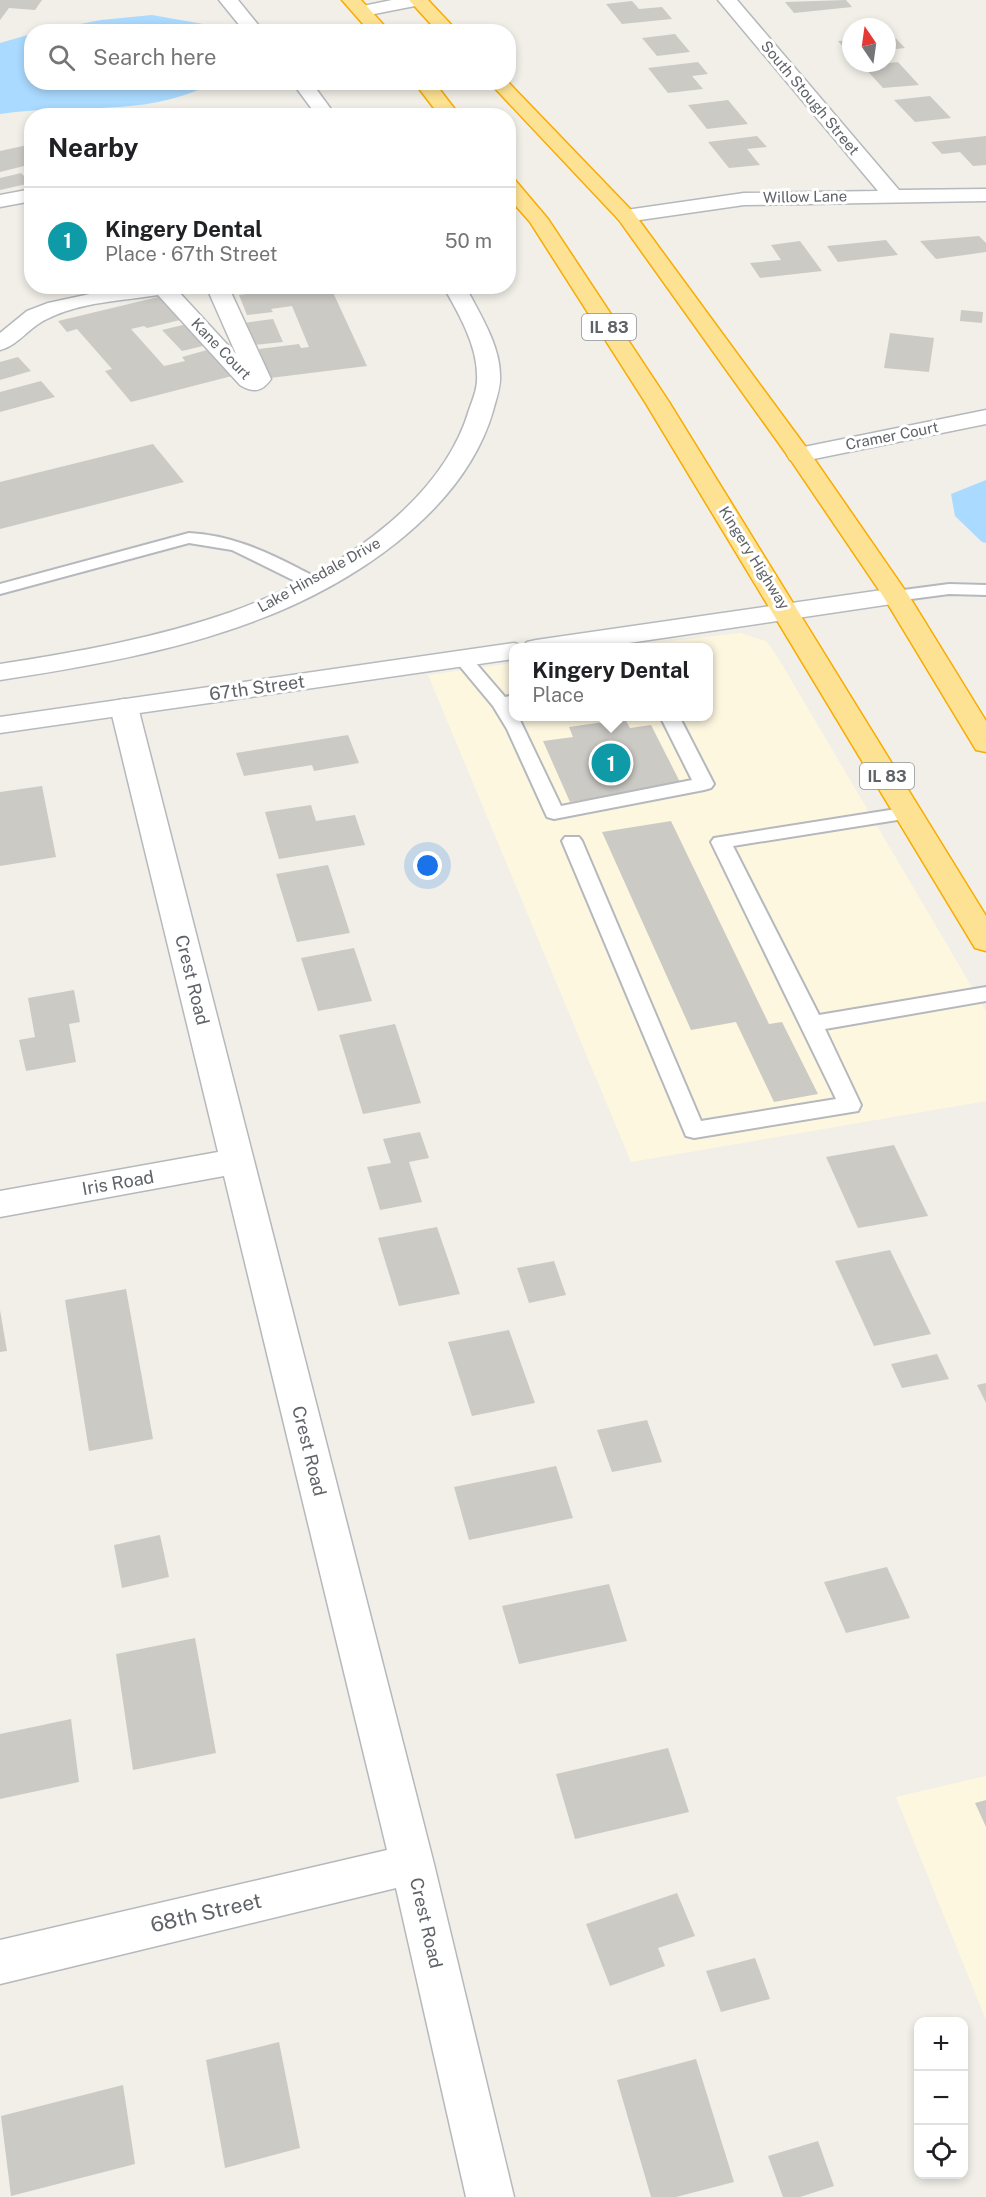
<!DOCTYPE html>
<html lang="en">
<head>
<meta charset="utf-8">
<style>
  :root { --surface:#fff; --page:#f6f6f6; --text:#202124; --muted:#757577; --line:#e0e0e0; --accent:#7c3aed }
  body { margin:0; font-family:"Public Sans",sans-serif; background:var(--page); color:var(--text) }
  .controls { position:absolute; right:18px; bottom:18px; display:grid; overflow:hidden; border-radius:12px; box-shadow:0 3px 9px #0003 }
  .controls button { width:54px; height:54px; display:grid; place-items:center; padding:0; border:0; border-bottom:2px solid var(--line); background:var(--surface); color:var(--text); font:30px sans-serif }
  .compass { position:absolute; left:842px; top:18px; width:54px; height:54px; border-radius:50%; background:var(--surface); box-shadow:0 3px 9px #0003; rotate:347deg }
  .you { position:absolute; left:428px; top:866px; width:21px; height:21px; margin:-15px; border:4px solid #fff; border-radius:50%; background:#1a73e8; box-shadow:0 0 0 9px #1a73e833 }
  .badge { display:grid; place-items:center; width:39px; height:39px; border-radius:50%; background:var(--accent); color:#fff; font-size:20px; font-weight:700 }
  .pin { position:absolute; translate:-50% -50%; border:3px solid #fff; box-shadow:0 2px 6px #0006 }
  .popup { position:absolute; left:509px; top:643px; width:204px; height:78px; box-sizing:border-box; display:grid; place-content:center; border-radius:12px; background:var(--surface); filter:drop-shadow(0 2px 4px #0005); font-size:20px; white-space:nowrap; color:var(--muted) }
  .popup b { font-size:22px; color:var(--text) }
  .popup::after { content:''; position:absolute; left:50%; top:100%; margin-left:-12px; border:12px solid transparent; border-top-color:var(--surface) }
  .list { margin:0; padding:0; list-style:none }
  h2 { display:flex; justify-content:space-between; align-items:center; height:78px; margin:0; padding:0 24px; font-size:26px }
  h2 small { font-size:20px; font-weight:400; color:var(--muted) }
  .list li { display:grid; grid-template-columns:39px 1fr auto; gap:18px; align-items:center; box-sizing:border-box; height:108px; padding:0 24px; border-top:2px solid var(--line) }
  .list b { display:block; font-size:22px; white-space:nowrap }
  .list p { margin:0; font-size:20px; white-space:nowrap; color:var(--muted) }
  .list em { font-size:20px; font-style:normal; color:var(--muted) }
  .icon { flex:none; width:33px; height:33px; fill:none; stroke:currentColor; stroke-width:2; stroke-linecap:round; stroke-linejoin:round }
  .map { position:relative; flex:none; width:986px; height:2197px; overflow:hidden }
  .search { position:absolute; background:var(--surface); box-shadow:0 3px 9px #0003; left:24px; top:24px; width:492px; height:66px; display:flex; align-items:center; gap:15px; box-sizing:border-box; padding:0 21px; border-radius:24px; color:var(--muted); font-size:22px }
  .panel { position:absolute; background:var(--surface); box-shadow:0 3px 9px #0003; left:24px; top:108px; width:492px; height:186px; border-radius:24px }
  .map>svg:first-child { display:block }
</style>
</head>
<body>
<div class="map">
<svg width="986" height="2197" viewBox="0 0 986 2197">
  <rect width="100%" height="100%" fill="#f1efe8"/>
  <g fill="#fef7e0">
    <path d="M 740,633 L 766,641 L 777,656 L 986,1011 L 986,1101 L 631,1162 L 428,675 L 513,663 L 514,716 L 708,716 L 708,648 L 620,647 Z"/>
    <path d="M 986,1776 L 986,2020 L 896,1797 Z"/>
  </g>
  <g fill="#aadaff">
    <path d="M 152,15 L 203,24 L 209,31 L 43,31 L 101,20 Z"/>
    <path d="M 31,34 L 32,82 L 210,83 L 209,85 C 142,118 71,103 0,114 L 0,43 Z"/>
    <path d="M 986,480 L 986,543 L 982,542 L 955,516 L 951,494 Z"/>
  </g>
  <g fill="#cccac5">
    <path d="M 0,0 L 42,0 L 35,10 L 9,8 L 0,20 Z"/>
    <path d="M 846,0 L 852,7 L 794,13 L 785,2 Z"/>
    <path d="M 632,1 L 639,9 L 662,7 L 672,19 L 622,24 L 606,4 Z"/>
    <path d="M 887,29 L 905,48 L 887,50 Z"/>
    <path d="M 675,34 L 690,52 L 657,56 L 642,38 Z"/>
    <path d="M 851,40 L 851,53 L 849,54 L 838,41 Z"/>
    <path d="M 698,62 L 708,74 L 692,76 L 703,89 L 668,93 L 648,68 Z"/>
    <path d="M 898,62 L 919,85 L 883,88 L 863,66 Z"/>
    <path d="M 930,96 L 951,118 L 915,122 L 894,100 Z"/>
    <path d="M 728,100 L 748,124 L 707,129 L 688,105 Z"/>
    <path d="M 757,136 L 767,147 L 747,149 L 760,165 L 729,168 L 708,142 Z"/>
    <path d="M 986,136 L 986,165 L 973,166 L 960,152 L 942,154 L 931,142 Z"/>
    <path d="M 32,144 L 32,164 L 0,172 L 0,151 Z"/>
    <path d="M 21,173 L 31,183 L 0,190 L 0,178 Z"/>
    <path d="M 979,236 L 986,243 L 986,252 L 936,259 L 920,241 Z"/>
    <path d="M 886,240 L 898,255 L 838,262 L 827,246 Z"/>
    <path d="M 800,241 L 822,271 L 760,278 L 750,263 L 781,260 L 771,245 Z"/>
    <path d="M 305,286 L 330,286 L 367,366 L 270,378 L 259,349 L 299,344 L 301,348 L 309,347 L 292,306 L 271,309 L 273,312 L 247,315 L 239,295 Z"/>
    <path d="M 158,297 L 180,320 L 147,328 L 144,326 L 131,329 L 164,366 L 185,361 L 182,357 L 207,350 L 232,376 L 131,402 L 105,371 L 112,369 L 77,329 L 67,332 L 58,321 Z"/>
    <path d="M 961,310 L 983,312 L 982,323 L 960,321 Z"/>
    <path d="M 273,319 L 283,342 L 254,345 L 244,323 Z"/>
    <path d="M 187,324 L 207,345 L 182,351 L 162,330 Z"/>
    <path d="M 890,333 L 934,338 L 929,372 L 884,368 Z"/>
    <path d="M 18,357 L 31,371 L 0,380 L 0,362 Z"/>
    <path d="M 41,381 L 55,397 L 0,412 L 0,392 Z"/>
    <path d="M 153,444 L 184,482 L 0,529 L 0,482 Z"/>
    <path d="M 625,719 L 630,728 L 651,725 L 681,784 L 570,802 L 543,741 L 573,737 L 569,727 Z"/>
    <path d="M 348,735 L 359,763 L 314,771 L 312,765 L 244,776 L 236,753 Z"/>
    <path d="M 42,786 L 56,857 L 0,866 L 0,792 Z"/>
    <path d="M 311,805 L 316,821 L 355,815 L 365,845 L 279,859 L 265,812 Z"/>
    <path d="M 671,821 L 769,1024 L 782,1022 L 818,1094 L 774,1102 L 736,1022 L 691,1030 L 602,832 Z"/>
    <path d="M 328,865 L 350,933 L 297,942 L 276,874 Z"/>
    <path d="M 354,948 L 372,1001 L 318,1011 L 301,958 Z"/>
    <path d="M 74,990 L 80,1022 L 69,1024 L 76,1062 L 26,1071 L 19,1040 L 35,1037 L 28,998 Z"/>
    <path d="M 395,1024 L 421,1103 L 363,1114 L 339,1035 Z"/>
    <path d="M 420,1132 L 429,1158 L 409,1162 L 422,1202 L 380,1210 L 367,1167 L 391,1163 L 383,1139 Z"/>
    <path d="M 894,1145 L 928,1216 L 858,1228 L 826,1157 Z"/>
    <path d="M 437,1227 L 460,1294 L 399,1306 L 378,1238 Z"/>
    <path d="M 890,1250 L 931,1334 L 874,1346 L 835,1261 Z"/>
    <path d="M 554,1261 L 566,1295 L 529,1303 L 517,1268 Z"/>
    <path d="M 126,1289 L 153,1439 L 89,1451 L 65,1300 Z"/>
    <path d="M 0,1310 L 7,1351 L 0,1352 Z"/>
    <path d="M 509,1330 L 535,1403 L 472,1416 L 448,1342 Z"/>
    <path d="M 937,1354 L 949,1379 L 902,1388 L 891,1364 Z"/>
    <path d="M 986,1383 L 986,1403 L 977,1385 Z"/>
    <path d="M 647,1420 L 662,1462 L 612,1472 L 597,1430 Z"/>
    <path d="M 556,1466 L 573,1518 L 469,1540 L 454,1487 Z"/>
    <path d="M 160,1535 L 169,1577 L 122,1588 L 114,1545 Z"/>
    <path d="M 887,1567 L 910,1618 L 846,1633 L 824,1582 Z"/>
    <path d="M 609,1584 L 627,1641 L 519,1664 L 502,1606 Z"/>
    <path d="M 195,1638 L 216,1753 L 133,1770 L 116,1654 Z"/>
    <path d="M 71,1719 L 79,1782 L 0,1799 L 0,1734 Z"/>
    <path d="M 668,1748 L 689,1812 L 575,1839 L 556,1774 Z"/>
    <path d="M 986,1800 L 986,1827 L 975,1803 Z"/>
    <path d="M 677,1893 L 695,1936 L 658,1948 L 665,1966 L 610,1986 L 586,1924 Z"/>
    <path d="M 755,1958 L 770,1999 L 721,2012 L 706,1971 Z"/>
    <path d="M 279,2042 L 300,2148 L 225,2168 L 206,2060 Z"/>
    <path d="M 696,2059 L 734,2182 L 676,2197 L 651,2197 L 617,2080 Z"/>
    <path d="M 123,2085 L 135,2164 L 11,2196 L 1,2116 Z"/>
    <path d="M 818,2141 L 834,2186 L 800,2197 L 783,2197 L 768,2156 Z"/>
  </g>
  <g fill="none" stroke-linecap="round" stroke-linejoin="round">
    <defs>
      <g id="lane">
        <path d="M 189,533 C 229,535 263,550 298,568 C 306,573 317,576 322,583 L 319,587 L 307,587 L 232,550 L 189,543 L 0,594 L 0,584 Z"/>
        <path d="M 949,584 L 986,585 L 986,595 L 949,594 L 896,601 L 887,596 L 896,591 Z"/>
        <path d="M 462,652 L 468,654 L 505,697 L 514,695 L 514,716 L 518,716 L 561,806 L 692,780 L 660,716 L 679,716 L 714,784 L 711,788 L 704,790 L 554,819 L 547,817 L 507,729 L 493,706 L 453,658 Z"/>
        <path d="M 909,807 L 916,809 L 919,813 L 916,817 L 733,846 L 819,1015 L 986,987 L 986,1001 L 825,1029 L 861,1105 L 858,1111 L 694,1138 L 686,1136 L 562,841 L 565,837 L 579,837 L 582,841 L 701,1121 L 836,1099 L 711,842 L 714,838 Z"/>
      </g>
      <g id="street">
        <path d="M 219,0 L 238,0 L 264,32 L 245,32 Z"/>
        <path d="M 392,0 L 428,0 L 425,4 L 364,16 L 355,11 L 358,7 Z"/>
        <path d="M 718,0 L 737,0 L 899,190 L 986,189 L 986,201 L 744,205 L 626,222 L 619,220 L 616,216 L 619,212 L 626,210 L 744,193 L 878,191 Z"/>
        <path d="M 292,82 L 311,82 L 336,116 L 317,116 Z"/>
        <path d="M 32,189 L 32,201 L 0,207 L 0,195 Z"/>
        <path d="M 127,286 L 183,286 L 178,291 L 236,354 L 206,286 L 228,286 L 271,379 C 262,392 253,393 240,385 L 158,295 C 121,301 80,302 47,319 C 29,327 19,345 0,350 L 0,333 L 27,311 L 48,303 Z"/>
        <path d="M 443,286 L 465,286 L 470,295 C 483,319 500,348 500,375 C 501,387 496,399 493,411 C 463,514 348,587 252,622 C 171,652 85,667 0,680 L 0,664 C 78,652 156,638 231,612 C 323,579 440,509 469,410 C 473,399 478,387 477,375 C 477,345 458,312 443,286 Z"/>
        <path d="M 986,410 L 986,424 L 799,462 L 790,460 L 787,455 L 790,450 L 799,448 Z"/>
        <path d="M 124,699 L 134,701 L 138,707 L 434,1864 L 514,2197 L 466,2197 L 396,1888 L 0,1984 L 0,1940 L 387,1850 L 224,1176 L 0,1217 L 0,1191 L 218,1152 L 110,707 L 114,701 Z"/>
      </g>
      <path id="secondary" d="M 896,588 L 905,590 L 909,596 L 905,602 L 595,648 L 514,648 L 514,659 L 0,733 L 0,717 L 514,643 L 524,646 L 527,642 L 536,640 Z"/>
      <g id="highway">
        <path d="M 342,0 L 361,0 L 390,32 L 370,32 Z"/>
        <path d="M 409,0 L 428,0 L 458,32 L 438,32 Z"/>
        <path d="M 414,82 L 434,82 L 460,116 L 440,116 Z"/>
        <path d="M 489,82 L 508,82 L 633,212 L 808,450 L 909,596 L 986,721 L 986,752 L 976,750 L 883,596 L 790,459 L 619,220 Z"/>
        <path d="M 508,178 L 515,180 L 548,219 L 669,402 L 986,916 L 986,951 L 975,948 L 645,402 L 530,222 L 508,197 Z"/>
      </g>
    </defs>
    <use href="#lane" stroke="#b5b8bc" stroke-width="4"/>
    <use href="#street" stroke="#b5b8bc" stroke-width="3"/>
    <use href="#secondary" stroke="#b6babf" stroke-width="3"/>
    <use href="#highway" stroke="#f9ab00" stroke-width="3"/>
    <use href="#lane" fill="#fff" fill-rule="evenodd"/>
    <use href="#street" fill="#fff" fill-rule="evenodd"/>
    <use href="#secondary" fill="#fff" fill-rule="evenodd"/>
    <use href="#highway" fill="#fde293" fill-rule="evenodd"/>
  </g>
  <g text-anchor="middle" stroke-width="6" stroke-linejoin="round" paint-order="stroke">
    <g font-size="15" fill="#5f6368" stroke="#fff">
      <text transform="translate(810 98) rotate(50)" y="5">South Stough Street</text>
      <text transform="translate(805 197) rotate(-1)" y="5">Willow Lane</text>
      <text transform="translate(221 349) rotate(46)" y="5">Kane Court</text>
      <text transform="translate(892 436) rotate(-11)" y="5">Cramer Court</text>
      <text transform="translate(754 558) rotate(58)" y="5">Kingery Highway</text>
      <text transform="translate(319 575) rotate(-29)" y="5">Lake Hinsdale Drive</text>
    </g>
    <g fill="#fff" stroke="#8f9295" stroke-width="1.5">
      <rect x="582" y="314" width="54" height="26" rx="4.5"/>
      <rect x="860" y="763" width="54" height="26" rx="4.5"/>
    </g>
    <g font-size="16" font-weight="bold" fill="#5f6368">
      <text x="609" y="333">IL 83</text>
      <text x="887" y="782">IL 83</text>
    </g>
    <g font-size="18" fill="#5f6368" stroke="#fff">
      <text transform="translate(257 688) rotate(-8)" y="6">67th Street</text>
      <text transform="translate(192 980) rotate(76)" y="6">Crest Road</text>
      <text transform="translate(118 1183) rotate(-10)" y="6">Iris Road</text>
      <text transform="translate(309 1451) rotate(76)" y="6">Crest Road</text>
      <text transform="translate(426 1923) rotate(77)" y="6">Crest Road</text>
    </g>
    <g font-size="21" fill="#5f6368" stroke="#fff">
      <text transform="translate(206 1913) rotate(-13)" y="7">68th Street</text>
    </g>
  </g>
</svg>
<div class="controls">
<button>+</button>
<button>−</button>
<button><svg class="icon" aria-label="locate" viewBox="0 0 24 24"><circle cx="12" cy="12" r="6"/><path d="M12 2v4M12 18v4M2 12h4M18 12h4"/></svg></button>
</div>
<svg class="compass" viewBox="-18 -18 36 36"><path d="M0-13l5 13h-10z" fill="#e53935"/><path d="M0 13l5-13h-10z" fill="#757577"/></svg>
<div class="you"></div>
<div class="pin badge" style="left:611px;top:763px;background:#0f9aa8">1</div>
<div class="popup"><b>Kingery Dental</b>Place</div>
<div class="search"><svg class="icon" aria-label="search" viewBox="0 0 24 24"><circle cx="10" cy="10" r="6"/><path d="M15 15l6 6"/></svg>Search here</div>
<section class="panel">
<h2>Nearby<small></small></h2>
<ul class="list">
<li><span class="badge" style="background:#0f9aa8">1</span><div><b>Kingery Dental</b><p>Place · 67th Street</p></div><em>50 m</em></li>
</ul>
</section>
</div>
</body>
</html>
